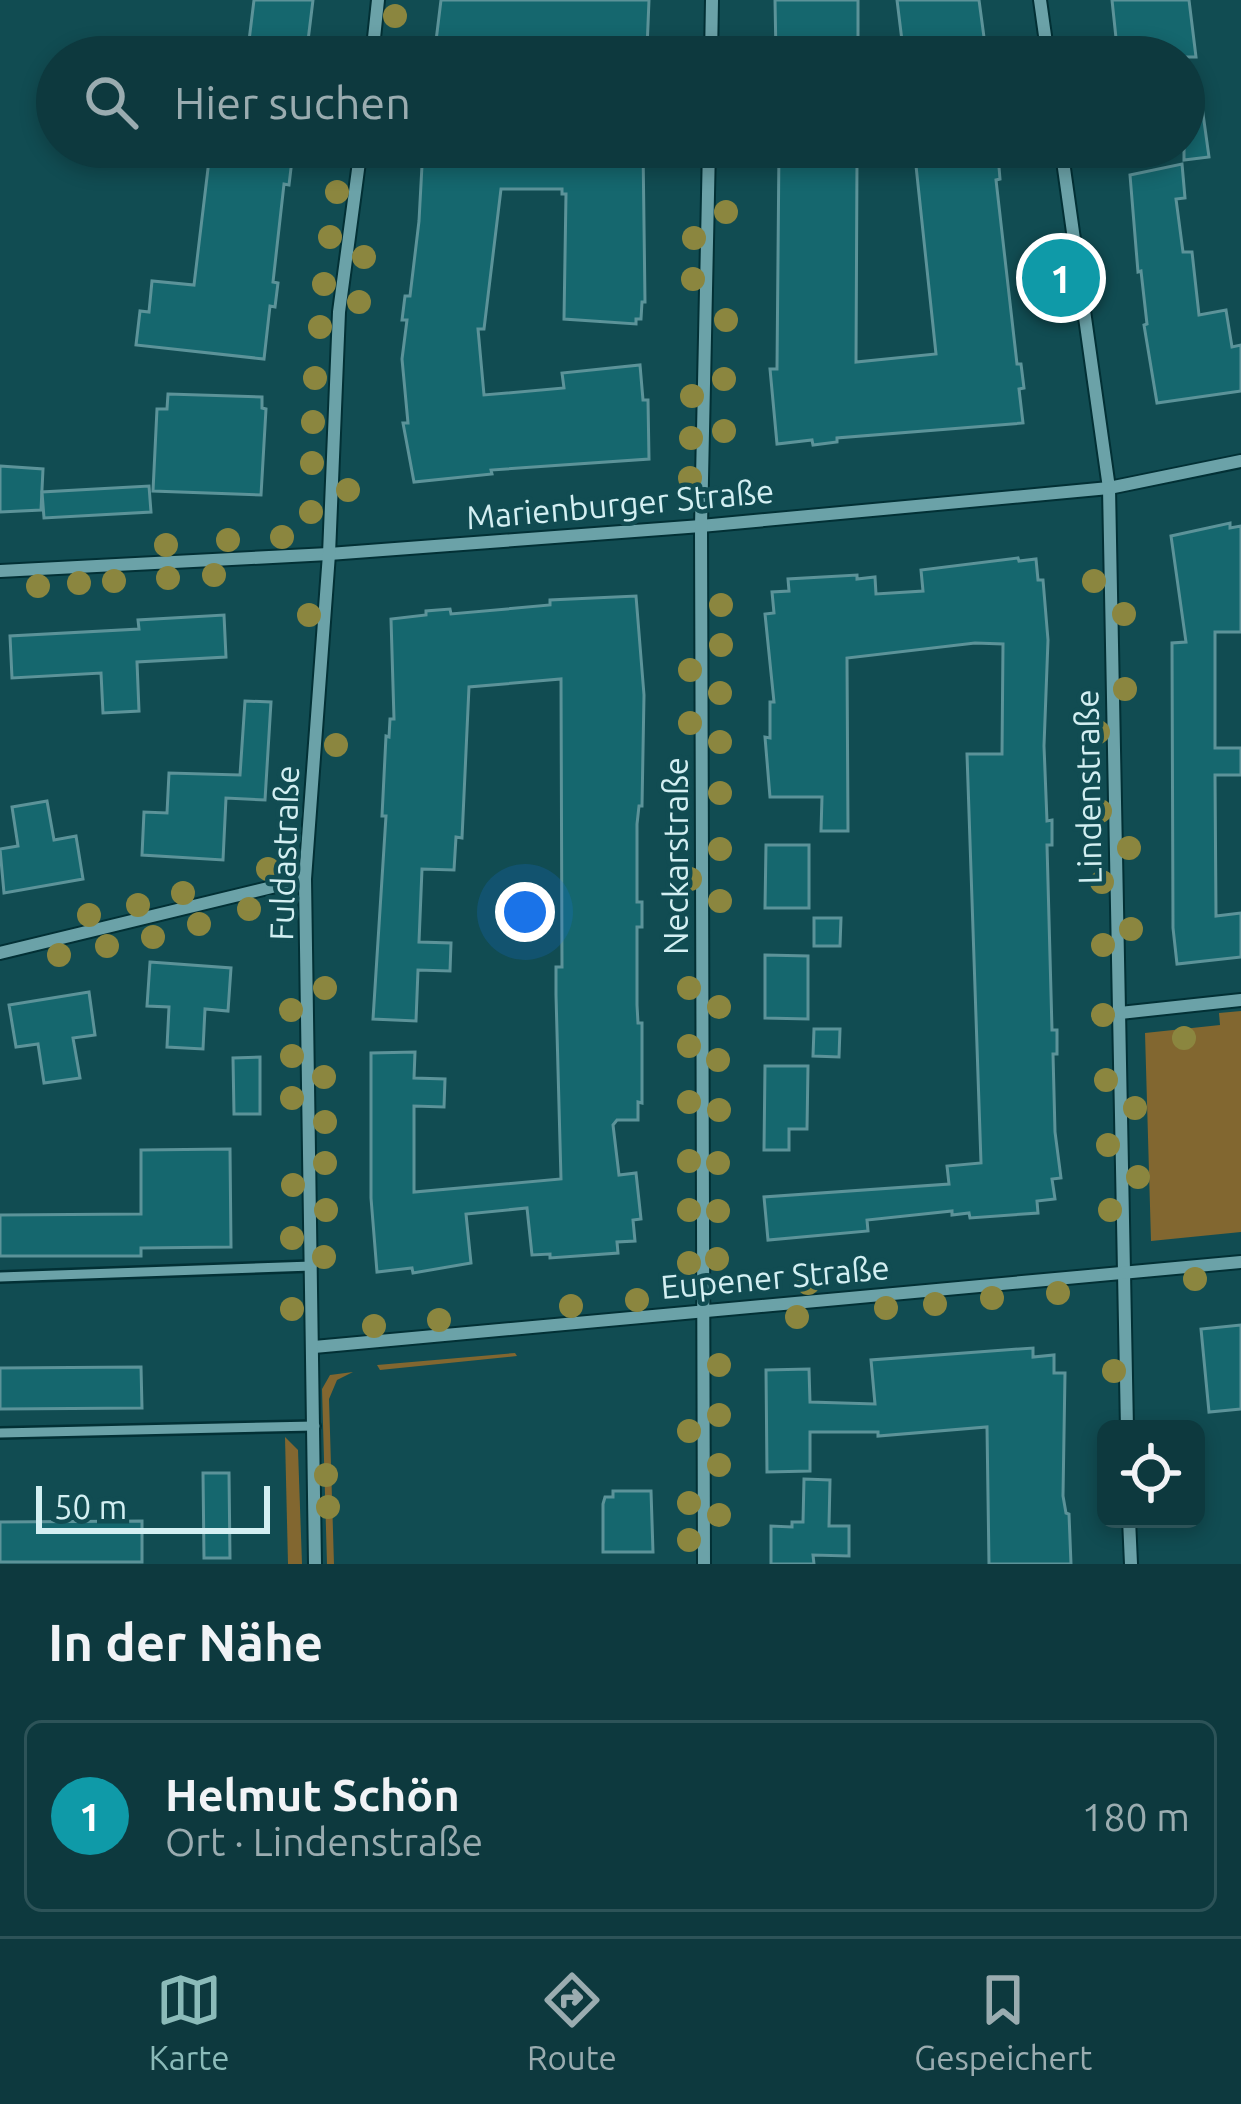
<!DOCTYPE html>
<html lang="de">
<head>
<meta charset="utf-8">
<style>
  :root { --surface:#0d393e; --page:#1b4449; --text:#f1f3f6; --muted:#9aacb0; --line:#2d5358; --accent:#8bbbb9 }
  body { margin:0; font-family:Ubuntu,sans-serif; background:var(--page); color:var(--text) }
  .controls { position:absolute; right:36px; bottom:36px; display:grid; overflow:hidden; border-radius:18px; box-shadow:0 6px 18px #0003 }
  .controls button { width:108px; height:108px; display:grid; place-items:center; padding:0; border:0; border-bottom:3px solid var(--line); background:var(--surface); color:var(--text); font:60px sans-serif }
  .scale { position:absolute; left:36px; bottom:30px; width:234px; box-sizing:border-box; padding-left:12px; border:6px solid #d3eff2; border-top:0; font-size:33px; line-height:42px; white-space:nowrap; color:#d3eff2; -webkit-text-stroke:9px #114c52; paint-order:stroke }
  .you { position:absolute; left:525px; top:912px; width:42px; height:42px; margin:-30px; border:9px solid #fff; border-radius:50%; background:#1a73e8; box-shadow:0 0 0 18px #1a73e833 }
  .badge { display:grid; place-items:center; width:78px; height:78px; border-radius:50%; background:var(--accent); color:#fff; font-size:39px; font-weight:700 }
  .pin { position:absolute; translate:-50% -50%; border:6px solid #fff; box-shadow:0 3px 12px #0006 }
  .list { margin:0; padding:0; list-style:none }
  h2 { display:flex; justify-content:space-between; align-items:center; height:156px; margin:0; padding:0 48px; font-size:51px }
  h2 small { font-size:39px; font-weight:400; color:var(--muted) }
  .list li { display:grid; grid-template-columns:78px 1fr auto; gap:36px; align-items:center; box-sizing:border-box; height:192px; margin:0 24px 24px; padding:0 24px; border:3px solid var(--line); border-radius:18px }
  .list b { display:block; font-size:45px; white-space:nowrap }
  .list p { margin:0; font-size:39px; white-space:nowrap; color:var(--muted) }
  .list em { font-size:39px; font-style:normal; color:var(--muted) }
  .icon { flex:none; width:66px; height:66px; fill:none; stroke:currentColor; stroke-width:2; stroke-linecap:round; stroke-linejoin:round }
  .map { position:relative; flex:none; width:1241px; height:1564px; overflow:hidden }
  .search { position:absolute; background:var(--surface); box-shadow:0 6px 18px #0003; left:36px; right:36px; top:36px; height:132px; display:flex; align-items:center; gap:30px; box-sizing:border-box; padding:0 42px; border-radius:66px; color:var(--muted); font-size:45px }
  .sheet { height:372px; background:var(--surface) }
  nav { display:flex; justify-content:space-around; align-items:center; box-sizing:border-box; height:168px; border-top:3px solid var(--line); background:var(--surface); font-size:33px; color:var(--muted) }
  nav a { display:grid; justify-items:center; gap:6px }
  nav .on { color:var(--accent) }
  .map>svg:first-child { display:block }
</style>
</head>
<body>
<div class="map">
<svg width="1241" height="1564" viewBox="0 0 1241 1564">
  <rect width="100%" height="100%" fill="#114c52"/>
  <g fill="#826730">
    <path d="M 1241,1011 L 1241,1232 L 1151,1241 L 1145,1033 L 1220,1025 L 1219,1013 Z"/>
    <path d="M 515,1353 L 517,1356 L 380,1370 L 377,1365 Z"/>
    <path d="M 353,1372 L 337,1380 L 329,1399 L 334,1564 L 327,1564 L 322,1389 L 330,1375 Z"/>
    <path d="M 285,1437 L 298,1450 L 302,1564 L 288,1564 Z"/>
  </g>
  <g fill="#15676e" stroke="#5c9399" stroke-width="3">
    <path d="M 254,0 L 313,0 L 306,57 L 247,57 Z"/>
    <path d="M 441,0 L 649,0 L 647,49 L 517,46 L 516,55 L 480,50 L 479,57 L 439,57 L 440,49 L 435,49 Z"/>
    <path d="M 775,0 L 858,0 L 858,53 L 776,55 Z"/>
    <path d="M 897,0 L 979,0 L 986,52 L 982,57 L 904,57 Z"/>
    <path d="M 1112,0 L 1189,0 L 1196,57 L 1118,57 Z"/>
    <path d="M 1199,85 L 1209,157 L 1184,160 L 1184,86 Z"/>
    <path d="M 248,147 L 289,147 L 287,160 L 292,160 L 289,185 L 284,184 L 273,282 L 278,283 L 275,307 L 270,306 L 264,359 L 136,345 L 140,311 L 149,312 L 152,281 L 194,285 L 210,152 L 247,156 Z"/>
    <path d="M 423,147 L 505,147 L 505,152 L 643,147 L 645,302 L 642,302 L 641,319 L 636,319 L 636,324 L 564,319 L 566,194 L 562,194 L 562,189 L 501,189 L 484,329 L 478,329 L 484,395 L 564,388 L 562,373 L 640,365 L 643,400 L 648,400 L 649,459 L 491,470 L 492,474 L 414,482 L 403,423 L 408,423 L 402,359 L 407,320 L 402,320 L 405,296 L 410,296 L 419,221 Z"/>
    <path d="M 779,147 L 819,147 L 819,160 L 857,161 L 856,362 L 936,354 L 914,147 L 992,147 L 993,156 L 998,155 L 1000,179 L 996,180 L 1017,364 L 1021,364 L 1024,388 L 1019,389 L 1023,423 L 837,438 L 837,442 L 813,445 L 812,440 L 777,444 L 770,369 L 777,369 Z"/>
    <path d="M 1182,164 L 1185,198 L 1176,199 L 1183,252 L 1192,252 L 1199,315 L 1226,310 L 1232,347 L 1241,345 L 1241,391 L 1157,403 L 1144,325 L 1147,324 L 1141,271 L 1138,272 L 1130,175 Z"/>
    <path d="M 168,394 L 262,397 L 262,408 L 266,409 L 261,495 L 153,491 L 157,409 L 167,409 Z"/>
    <path d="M 0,466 L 43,469 L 41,510 L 0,512 Z"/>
    <path d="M 149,486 L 151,512 L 44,518 L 42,492 Z"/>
    <path d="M 1230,523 L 1230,528 L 1241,526 L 1241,632 L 1215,632 L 1215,748 L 1241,748 L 1241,775 L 1215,775 L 1216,916 L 1241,913 L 1241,957 L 1177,964 L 1173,928 L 1172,643 L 1186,642 L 1171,536 Z"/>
    <path d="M 1018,558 L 1019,561 L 1036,559 L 1038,580 L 1043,580 L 1048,640 L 1044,746 L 1047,821 L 1052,820 L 1052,845 L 1047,845 L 1052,1030 L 1057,1030 L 1057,1054 L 1053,1054 L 1055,1132 L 1061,1178 L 1052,1179 L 1055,1199 L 1037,1201 L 1038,1213 L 970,1218 L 969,1213 L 952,1215 L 952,1211 L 867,1220 L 868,1231 L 768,1240 L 764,1197 L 949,1184 L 947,1166 L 981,1163 L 967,754 L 1002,754 L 1003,644 L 975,643 L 847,658 L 848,831 L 821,831 L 822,797 L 770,797 L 765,737 L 770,738 L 770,702 L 774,702 L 765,614 L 774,613 L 772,592 L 789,591 L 788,579 L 857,575 L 857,579 L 875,577 L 876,594 L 923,591 L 921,570 Z"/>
    <path d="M 636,596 L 644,695 L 642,806 L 639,806 L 637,824 L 637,902 L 642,902 L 642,927 L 637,927 L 637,1005 L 638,1023 L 642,1023 L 642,1103 L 638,1102 L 638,1120 L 617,1120 L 613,1125 L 619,1175 L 636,1173 L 641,1219 L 633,1220 L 635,1241 L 617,1242 L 618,1253 L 550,1258 L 550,1254 L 532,1255 L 527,1208 L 466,1214 L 471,1263 L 413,1273 L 412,1268 L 377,1272 L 371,1198 L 371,1053 L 415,1052 L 414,1078 L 445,1079 L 444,1107 L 414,1106 L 414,1192 L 561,1179 L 556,995 L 556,967 L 562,967 L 561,679 L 469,687 L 462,838 L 456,837 L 454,870 L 422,869 L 419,942 L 451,943 L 450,971 L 418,970 L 416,1021 L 373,1019 L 386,816 L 382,816 L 386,736 L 389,737 L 390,719 L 394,719 L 391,619 L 426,615 L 426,611 L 450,609 L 451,614 L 550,605 L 550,600 Z"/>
    <path d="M 224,615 L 226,657 L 137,662 L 139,711 L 103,713 L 101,673 L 12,678 L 10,636 L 139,629 L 138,620 Z"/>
    <path d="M 245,701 L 271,702 L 265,800 L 226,798 L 223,860 L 142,855 L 144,812 L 167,813 L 169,773 L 240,775 Z"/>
    <path d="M 47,801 L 54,840 L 76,836 L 83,879 L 4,893 L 0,849 L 18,846 L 12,807 Z"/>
    <path d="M 766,845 L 809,845 L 809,908 L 765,908 Z"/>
    <path d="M 814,918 L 841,918 L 840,946 L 814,946 Z"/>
    <path d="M 765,955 L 808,956 L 808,1019 L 765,1018 Z"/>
    <path d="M 150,962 L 231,968 L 228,1011 L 205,1009 L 203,1049 L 167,1047 L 169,1007 L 147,1006 Z"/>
    <path d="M 89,992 L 95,1035 L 73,1038 L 80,1078 L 44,1083 L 38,1044 L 16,1047 L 9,1005 Z"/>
    <path d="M 814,1029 L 840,1029 L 839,1057 L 813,1056 Z"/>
    <path d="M 260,1057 L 260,1114 L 234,1114 L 233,1058 Z"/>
    <path d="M 765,1066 L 808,1066 L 807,1129 L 789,1129 L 789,1150 L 764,1150 Z"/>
    <path d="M 230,1149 L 231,1247 L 141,1248 L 141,1256 L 0,1256 L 0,1215 L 141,1214 L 141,1150 Z"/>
    <path d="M 1241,1325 L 1241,1409 L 1209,1412 L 1201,1329 Z"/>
    <path d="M 1033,1348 L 1033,1357 L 1054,1355 L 1054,1373 L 1065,1373 L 1063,1496 L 1066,1513 L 1069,1514 L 1071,1564 L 989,1564 L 987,1427 L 878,1436 L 878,1432 L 810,1432 L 810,1471 L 767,1472 L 766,1370 L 809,1369 L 810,1402 L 875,1404 L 871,1360 Z"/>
    <path d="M 141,1367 L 142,1408 L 0,1409 L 0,1368 Z"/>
    <path d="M 203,1473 L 229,1473 L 230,1558 L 204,1558 Z"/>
    <path d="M 804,1479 L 830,1480 L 829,1526 L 849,1526 L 849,1556 L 813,1555 L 814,1564 L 771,1564 L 771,1526 L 792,1527 L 792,1522 L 803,1522 Z"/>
    <path d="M 613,1491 L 651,1491 L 653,1552 L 603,1552 L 603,1504 L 605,1497 L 613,1497 Z"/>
    <path d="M 142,1521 L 142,1562 L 0,1562 L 0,1522 Z"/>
  </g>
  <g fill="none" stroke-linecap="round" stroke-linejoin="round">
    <defs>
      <g id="service">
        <path d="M 0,1277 L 312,1266"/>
        <path d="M 0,1433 L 315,1426"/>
      </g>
      <g id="minor">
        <path d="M 1040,0 L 1048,57"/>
        <path d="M 372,57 L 378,0"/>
        <path d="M 711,57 L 712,0"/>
        <path d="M 1061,147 L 1109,488 L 1127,1429"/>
        <path d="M 0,571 L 329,554 L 701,526 L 1109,488 L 1241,461"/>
        <path d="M 0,953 L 305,879"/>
        <path d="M 1120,1013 L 1241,1000"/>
        <path d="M 314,1347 L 1241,1262"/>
        <path d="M 1129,1519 L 1131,1564"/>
        <path d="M 315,1564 L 305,879 L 329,554 L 339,312 L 361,147"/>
        <path d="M 704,1564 L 701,526 L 709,147"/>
      </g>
    </defs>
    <use href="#service" stroke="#023035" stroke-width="14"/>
    <use href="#minor" stroke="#023035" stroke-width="16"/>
    <use href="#service" stroke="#6ba2a8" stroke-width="9"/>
    <use href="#minor" stroke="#6ba2a8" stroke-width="12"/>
  </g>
  <g fill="#8b863f">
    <circle cx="395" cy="16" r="12"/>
    <circle cx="337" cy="192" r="12"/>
    <circle cx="726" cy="212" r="12"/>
    <circle cx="330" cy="237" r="12"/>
    <circle cx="694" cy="238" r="12"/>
    <circle cx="364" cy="257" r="12"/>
    <circle cx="693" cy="279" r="12"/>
    <circle cx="324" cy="284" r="12"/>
    <circle cx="359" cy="302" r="12"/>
    <circle cx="726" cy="320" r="12"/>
    <circle cx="320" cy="327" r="12"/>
    <circle cx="315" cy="378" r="12"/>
    <circle cx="724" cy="379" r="12"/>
    <circle cx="692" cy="396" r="12"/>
    <circle cx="313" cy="422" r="12"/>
    <circle cx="724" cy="431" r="12"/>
    <circle cx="691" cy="438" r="12"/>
    <circle cx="312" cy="463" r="12"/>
    <circle cx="690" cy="478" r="12"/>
    <circle cx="348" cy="490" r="12"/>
    <circle cx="311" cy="512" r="12"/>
    <circle cx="282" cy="537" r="12"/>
    <circle cx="228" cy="540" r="12"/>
    <circle cx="166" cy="545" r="12"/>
    <circle cx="214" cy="575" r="12"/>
    <circle cx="168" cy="578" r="12"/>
    <circle cx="114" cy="581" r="12"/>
    <circle cx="1094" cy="581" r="12"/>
    <circle cx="79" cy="583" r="12"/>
    <circle cx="38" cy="586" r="12"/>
    <circle cx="721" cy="605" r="12"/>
    <circle cx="1124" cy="614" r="12"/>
    <circle cx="309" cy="615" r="12"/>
    <circle cx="721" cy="645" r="12"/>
    <circle cx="690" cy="670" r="12"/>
    <circle cx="1125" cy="689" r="12"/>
    <circle cx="720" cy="693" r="12"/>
    <circle cx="690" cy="723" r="12"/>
    <circle cx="1098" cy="732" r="12"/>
    <circle cx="720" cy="742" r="12"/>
    <circle cx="336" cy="745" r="12"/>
    <circle cx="720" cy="793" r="12"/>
    <circle cx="1100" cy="811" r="12"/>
    <circle cx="1129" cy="848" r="12"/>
    <circle cx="720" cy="849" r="12"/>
    <circle cx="268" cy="869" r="12"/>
    <circle cx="690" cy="879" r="12"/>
    <circle cx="1102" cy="882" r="12"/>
    <circle cx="183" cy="893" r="12"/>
    <circle cx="720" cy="901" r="12"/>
    <circle cx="138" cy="905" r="12"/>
    <circle cx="249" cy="909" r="12"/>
    <circle cx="89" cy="915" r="12"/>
    <circle cx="199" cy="924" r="12"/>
    <circle cx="1131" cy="929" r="12"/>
    <circle cx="153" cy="937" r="12"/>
    <circle cx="1103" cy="945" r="12"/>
    <circle cx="107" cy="946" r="12"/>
    <circle cx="59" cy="955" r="12"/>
    <circle cx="325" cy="988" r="12"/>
    <circle cx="689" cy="988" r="12"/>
    <circle cx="719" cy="1007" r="12"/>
    <circle cx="291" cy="1010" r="12"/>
    <circle cx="1103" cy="1015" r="12"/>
    <circle cx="1184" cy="1038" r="12"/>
    <circle cx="689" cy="1046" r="12"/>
    <circle cx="292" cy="1056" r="12"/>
    <circle cx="718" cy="1060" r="12"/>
    <circle cx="324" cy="1077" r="12"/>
    <circle cx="1106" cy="1080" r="12"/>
    <circle cx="292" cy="1098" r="12"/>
    <circle cx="689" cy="1102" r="12"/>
    <circle cx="1135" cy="1108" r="12"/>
    <circle cx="719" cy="1110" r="12"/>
    <circle cx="325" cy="1122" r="12"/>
    <circle cx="1108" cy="1145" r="12"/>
    <circle cx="689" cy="1161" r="12"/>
    <circle cx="325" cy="1163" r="12"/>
    <circle cx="718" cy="1163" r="12"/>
    <circle cx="1138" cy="1177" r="12"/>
    <circle cx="293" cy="1185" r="12"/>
    <circle cx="326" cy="1210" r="12"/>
    <circle cx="689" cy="1210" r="12"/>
    <circle cx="1110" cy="1210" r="12"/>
    <circle cx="718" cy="1211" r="12"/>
    <circle cx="292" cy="1238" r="12"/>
    <circle cx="324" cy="1257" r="12"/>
    <circle cx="717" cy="1259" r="12"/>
    <circle cx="689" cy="1263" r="12"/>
    <circle cx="1195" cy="1279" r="12"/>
    <circle cx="808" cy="1283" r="12"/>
    <circle cx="1058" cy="1293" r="12"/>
    <circle cx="992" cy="1298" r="12"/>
    <circle cx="637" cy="1300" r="12"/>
    <circle cx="935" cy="1304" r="12"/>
    <circle cx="571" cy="1306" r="12"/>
    <circle cx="886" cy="1308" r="12"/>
    <circle cx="292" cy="1309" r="12"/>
    <circle cx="797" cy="1317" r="12"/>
    <circle cx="439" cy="1320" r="12"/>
    <circle cx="374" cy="1326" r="12"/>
    <circle cx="719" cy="1365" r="12"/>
    <circle cx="1114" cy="1371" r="12"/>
    <circle cx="719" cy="1415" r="12"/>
    <circle cx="689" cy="1431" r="12"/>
    <circle cx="719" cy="1465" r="12"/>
    <circle cx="326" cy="1475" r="12"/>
    <circle cx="689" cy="1503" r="12"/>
    <circle cx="328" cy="1507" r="12"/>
    <circle cx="719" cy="1515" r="12"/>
    <circle cx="689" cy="1540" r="12"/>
  </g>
  <g text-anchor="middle" stroke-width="9" stroke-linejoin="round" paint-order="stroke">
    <g font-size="33" fill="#d3eff2" stroke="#114c52">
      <text transform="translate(620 504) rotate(-5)" y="12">Marienburger Straße</text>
      <text transform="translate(1088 787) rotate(-91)" y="12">Lindenstraße</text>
      <text transform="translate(284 853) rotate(-88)" y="12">Fuldastraße</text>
      <text transform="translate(676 856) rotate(-90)" y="12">Neckarstraße</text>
      <text transform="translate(775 1277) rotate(-5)" y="12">Eupener Straße</text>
    </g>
  </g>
</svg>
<div class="controls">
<button><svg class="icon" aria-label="locate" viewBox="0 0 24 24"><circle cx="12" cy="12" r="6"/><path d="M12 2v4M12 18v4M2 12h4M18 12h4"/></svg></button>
</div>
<div class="scale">50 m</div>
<div class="you"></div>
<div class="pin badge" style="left:1061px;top:278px;background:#0f9aa8">1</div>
<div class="search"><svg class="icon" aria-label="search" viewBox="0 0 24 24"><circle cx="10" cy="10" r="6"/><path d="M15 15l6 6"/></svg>Hier suchen</div>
</div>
<section class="sheet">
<h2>In der Nähe<small></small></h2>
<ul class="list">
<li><span class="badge" style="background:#0f9aa8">1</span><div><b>Helmut Schön</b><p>Ort · Lindenstraße</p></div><em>180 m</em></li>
</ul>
</section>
<nav>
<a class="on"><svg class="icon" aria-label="map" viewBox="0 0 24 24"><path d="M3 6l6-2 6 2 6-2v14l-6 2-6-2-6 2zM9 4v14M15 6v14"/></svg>Karte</a>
<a><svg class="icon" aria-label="directions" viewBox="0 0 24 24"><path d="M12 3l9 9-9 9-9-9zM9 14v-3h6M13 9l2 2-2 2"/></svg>Route</a>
<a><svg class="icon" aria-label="saved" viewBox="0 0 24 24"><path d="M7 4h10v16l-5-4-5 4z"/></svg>Gespeichert</a>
</nav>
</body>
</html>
